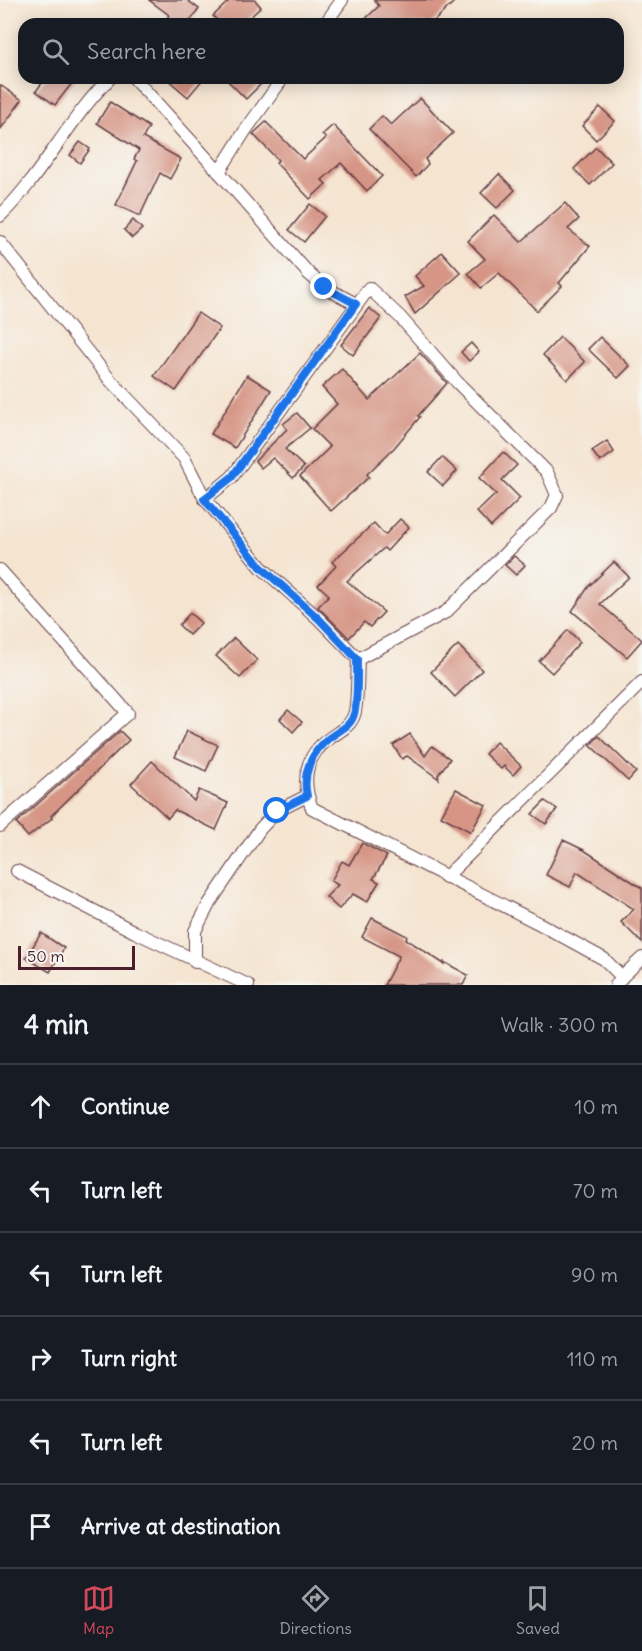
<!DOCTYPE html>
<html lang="en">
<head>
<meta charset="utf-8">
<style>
  :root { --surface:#171b24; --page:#20242c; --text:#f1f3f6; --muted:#9ea1a6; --line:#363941; --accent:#d1495b }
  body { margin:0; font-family:Delius,sans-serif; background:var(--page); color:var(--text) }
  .scale { position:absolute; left:18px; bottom:15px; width:117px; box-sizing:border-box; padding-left:6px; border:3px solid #4a1f2b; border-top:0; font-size:16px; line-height:21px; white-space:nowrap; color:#4a1f2b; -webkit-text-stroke:4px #f6f6f2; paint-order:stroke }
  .stop { position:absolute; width:18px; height:18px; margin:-14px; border:4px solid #1a73e8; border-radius:50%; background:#fff }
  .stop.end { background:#1a73e8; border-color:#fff; box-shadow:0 2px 6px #0008 }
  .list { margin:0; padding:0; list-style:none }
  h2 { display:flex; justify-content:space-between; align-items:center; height:78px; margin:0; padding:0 24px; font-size:26px }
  h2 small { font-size:20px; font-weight:400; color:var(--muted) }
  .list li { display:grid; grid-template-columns:39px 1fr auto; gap:18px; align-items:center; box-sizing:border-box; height:84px; padding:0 24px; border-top:2px solid var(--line) }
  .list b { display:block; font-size:22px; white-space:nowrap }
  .list em { font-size:20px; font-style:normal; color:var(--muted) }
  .icon { flex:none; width:33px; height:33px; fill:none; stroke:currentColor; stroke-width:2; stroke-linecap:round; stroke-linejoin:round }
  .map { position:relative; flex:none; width:642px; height:985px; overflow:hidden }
  .search { position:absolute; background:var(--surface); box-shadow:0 3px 15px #0003; left:18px; right:18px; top:18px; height:66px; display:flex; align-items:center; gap:15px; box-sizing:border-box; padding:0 21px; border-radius:18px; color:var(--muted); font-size:22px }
  .sheet { height:582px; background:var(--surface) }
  nav { display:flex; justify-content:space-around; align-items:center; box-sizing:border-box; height:84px; border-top:2px solid var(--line); background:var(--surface); font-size:16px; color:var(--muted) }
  nav a { display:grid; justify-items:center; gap:3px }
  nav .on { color:var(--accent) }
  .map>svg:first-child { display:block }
</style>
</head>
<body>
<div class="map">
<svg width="642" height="985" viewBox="0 0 642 985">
  <rect width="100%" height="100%" fill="#f6f6f2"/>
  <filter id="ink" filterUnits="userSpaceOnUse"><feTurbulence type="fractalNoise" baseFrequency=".0167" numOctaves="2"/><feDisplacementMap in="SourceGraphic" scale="12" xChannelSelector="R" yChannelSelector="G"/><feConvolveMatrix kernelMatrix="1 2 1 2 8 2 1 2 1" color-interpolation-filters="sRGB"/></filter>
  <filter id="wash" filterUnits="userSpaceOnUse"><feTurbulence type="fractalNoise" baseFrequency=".008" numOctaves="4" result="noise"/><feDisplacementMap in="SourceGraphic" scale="24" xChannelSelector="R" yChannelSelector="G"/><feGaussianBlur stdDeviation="1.35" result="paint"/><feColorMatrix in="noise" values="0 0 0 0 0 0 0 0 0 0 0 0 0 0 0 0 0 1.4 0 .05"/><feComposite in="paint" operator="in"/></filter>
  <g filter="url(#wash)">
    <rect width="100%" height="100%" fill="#f5e4d0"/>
    <g id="blocks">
      <g fill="#d69585">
        <path d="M 149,0 L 187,0 L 199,9 L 188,24 L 175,24 L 167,18 L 169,15 Z"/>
        <path d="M 230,0 L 255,0 L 261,7 L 243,24 L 221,24 L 213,16 Z"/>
        <path d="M 374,0 L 456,0 L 431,24 L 360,24 L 379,6 Z"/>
        <path d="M 46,78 L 76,78 L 55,105 L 36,91 Z"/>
        <path d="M 166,78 L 204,78 L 188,97 Z"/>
        <path d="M 225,78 L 267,78 L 246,99 Z"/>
        <path d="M 0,85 L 22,100 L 0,130 Z"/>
        <path d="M 420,98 L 453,133 L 425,159 L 428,164 L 416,177 L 369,129 L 382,116 L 391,125 Z"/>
        <path d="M 110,102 L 149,127 L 143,138 L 181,159 L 170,179 L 160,173 L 140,216 L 116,205 L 137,161 L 134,159 L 139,150 L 97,123 Z"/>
        <path d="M 600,107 L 615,121 L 596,140 L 582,126 Z"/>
        <path d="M 266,122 L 303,159 L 326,138 L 322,135 L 333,125 L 382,176 L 367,191 L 341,163 L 322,180 L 326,184 L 310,199 L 276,163 L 278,160 L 253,134 Z"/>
        <path d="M 80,142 L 90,149 L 80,163 L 70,155 Z"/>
        <path d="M 596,147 L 612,163 L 590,185 L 574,169 Z"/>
        <path d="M 499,174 L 515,190 L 497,208 L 481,193 Z"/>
        <path d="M 565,203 L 579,219 L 568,229 L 590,246 L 559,283 L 562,286 L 537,311 L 499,273 L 481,288 L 468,273 L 485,259 L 468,241 L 494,215 L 521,242 Z"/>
        <path d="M 310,204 L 325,216 L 304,242 L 289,230 Z"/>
        <path d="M 133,220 L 142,229 L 132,238 L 124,230 Z"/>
        <path d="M 442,252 L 461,273 L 415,314 L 405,297 L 424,286 L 415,276 Z"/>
        <path d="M 369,308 L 381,318 L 353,355 L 341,345 Z"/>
        <path d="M 198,313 L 220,328 L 176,391 L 154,376 Z"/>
        <path d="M 560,337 L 585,362 L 567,380 L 543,355 Z"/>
        <path d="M 600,337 L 630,366 L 618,378 L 588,349 Z"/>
        <path d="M 471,343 L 479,352 L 469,361 L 461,352 Z"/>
        <path d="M 420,353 L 447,383 L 418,416 L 420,417 L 394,448 L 367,474 L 369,477 L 331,511 L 300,476 L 330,447 L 312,429 L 337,404 L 322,387 L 342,369 L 369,400 Z"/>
        <path d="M 247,375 L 271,390 L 235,448 L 211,434 Z"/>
        <path d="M 297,413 L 310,428 L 285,449 L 304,467 L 293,478 L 273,458 L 261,468 L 255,461 L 287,429 L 283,424 Z"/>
        <path d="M 607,441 L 614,452 L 600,462 L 592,451 Z"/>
        <path d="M 503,452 L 517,465 L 502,480 L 520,498 L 491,527 L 477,512 L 496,494 L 479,478 Z"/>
        <path d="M 442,457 L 457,471 L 443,486 L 428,472 Z"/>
        <path d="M 400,519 L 409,527 L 387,551 L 384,548 L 347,581 L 384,612 L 370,627 L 364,622 L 349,638 L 318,607 L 329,595 L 318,585 L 336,566 L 332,562 L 374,523 L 385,535 Z"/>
        <path d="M 514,556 L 525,565 L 516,575 L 505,565 Z"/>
        <path d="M 614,562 L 629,577 L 600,604 L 642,640 L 627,657 L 572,611 L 589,586 Z"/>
        <path d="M 190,613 L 201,623 L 189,635 L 179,625 Z"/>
        <path d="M 568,630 L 580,642 L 552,673 L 539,661 Z"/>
        <path d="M 234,638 L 257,660 L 240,678 L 216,656 Z"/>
        <path d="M 458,645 L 482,670 L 455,697 L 431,672 Z"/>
        <path d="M 288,710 L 302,722 L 293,732 L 280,719 Z"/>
        <path d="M 120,731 L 129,740 L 51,816 L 52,818 L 28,837 L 16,823 Z"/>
        <path d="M 187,731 L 218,745 L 206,771 L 175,757 Z"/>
        <path d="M 410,734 L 425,756 L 432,746 L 450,759 L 438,775 L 439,779 L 407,756 L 402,759 L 393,745 Z"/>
        <path d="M 599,736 L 636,772 L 628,781 L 590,745 Z"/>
        <path d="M 496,742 L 521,766 L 513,775 L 504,766 L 501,769 L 485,754 Z"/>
        <path d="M 152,761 L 194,801 L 199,790 L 228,803 L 216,830 L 175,810 L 168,818 L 131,784 Z"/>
        <path d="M 456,789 L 486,805 L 471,832 L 441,816 Z"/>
        <path d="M 545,801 L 557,809 L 546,824 L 532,814 Z"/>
        <path d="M 563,840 L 584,850 L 642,888 L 642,943 L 621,922 L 634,909 L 577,872 L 570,887 L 546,875 Z"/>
        <path d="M 362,843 L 387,856 L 373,879 L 379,882 L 367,902 L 353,894 L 339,909 L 326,897 L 338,885 L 331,881 L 342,861 L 349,865 Z"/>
        <path d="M 372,918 L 407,936 L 406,939 L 444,964 L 444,962 L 468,975 L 463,985 L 384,985 L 399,956 L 362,937 Z"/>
        <path d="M 41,933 L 64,948 L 50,972 L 26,958 Z"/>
      </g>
    </g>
  </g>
  <g filter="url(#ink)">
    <use href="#blocks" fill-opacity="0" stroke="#643d44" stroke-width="1.5"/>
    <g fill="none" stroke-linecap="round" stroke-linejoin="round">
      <defs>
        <g id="minor">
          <path d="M 325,24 L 342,0"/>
          <path d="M 134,78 L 219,172"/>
          <path d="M 283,78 L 245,131 L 219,172 L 309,274 L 324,287 L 356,304"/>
          <path d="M 0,216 C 43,174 68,120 110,78"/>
          <path d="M 0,242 L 111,381 L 184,458 L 205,499 L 261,567 L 319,619 L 358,659 C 357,672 358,705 354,715 C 350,727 339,731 330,738 C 305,755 301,781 312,808 L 540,924 L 604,959 L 622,977 L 616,985"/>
          <path d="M 205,499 L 232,477 L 369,288 L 400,317 L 457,382 L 547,472 L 557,495 L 551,508 L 446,612 L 358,659"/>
          <path d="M 0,570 L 128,713 L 0,826"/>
          <path d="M 17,871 L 135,932 L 248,985"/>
          <path d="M 446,877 L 642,682"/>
          <path d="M 195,962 L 195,931 L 209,904 L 260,829 L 277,811 L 307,796"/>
          <path d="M 622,977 L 642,958"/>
        </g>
      </defs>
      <use href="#minor" stroke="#643d44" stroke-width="14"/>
      <use href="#minor" stroke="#fff" stroke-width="12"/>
    </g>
  </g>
  <g fill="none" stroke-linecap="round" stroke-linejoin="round" filter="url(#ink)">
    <path stroke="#1a73e8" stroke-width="8" d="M 277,811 L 307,796 C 302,774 311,753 328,739 C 337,731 351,727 354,714 C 358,701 357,673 357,659 L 319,619 L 261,567 L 204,499 L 232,477 L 356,304 L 324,287"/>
  </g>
</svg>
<div class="scale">50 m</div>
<div class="stop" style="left:277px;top:811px"></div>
<div class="stop end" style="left:324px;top:287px"></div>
<div class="search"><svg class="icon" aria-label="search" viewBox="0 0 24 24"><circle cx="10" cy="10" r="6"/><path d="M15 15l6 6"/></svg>Search here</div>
</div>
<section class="sheet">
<h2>4 min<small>Walk · 300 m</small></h2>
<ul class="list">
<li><svg class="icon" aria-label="ahead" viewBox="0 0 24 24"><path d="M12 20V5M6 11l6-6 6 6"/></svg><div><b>Continue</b></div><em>10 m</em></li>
<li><svg class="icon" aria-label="left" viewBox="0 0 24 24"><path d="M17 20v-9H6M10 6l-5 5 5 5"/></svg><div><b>Turn left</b></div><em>70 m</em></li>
<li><svg class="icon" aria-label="left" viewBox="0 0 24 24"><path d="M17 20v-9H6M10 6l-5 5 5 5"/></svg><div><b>Turn left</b></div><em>90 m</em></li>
<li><svg class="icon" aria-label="right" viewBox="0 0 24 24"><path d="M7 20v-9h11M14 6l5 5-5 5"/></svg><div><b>Turn right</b></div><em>110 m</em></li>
<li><svg class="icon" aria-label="left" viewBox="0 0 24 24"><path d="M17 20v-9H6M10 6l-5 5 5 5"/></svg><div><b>Turn left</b></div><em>20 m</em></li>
<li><svg class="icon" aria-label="arrive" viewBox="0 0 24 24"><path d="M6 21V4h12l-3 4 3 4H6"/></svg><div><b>Arrive at destination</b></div></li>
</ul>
</section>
<nav>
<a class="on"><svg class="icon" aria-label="map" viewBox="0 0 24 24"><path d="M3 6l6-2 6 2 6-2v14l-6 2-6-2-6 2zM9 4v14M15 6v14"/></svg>Map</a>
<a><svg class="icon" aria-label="directions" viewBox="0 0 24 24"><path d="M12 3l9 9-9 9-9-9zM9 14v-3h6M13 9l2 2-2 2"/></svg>Directions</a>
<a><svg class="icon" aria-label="saved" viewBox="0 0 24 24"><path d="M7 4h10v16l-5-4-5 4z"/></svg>Saved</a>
</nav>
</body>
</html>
